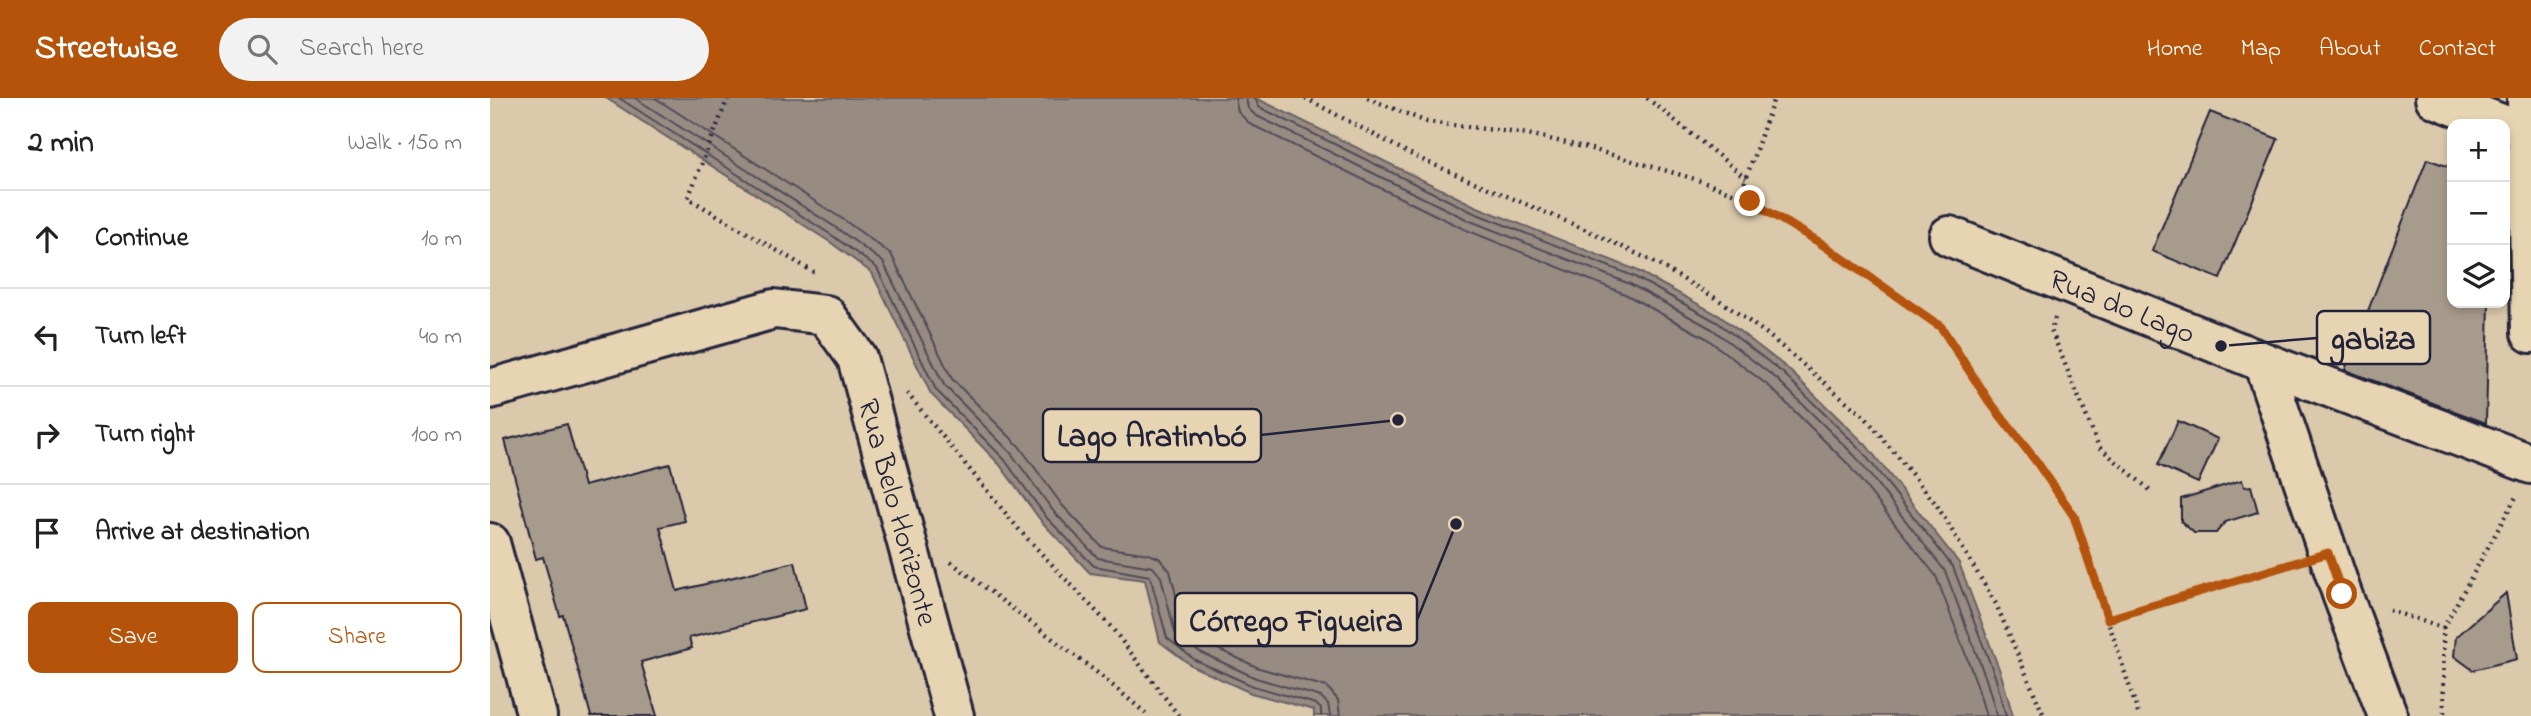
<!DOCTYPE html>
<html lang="en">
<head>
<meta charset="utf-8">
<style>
  :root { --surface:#fff; --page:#f2f2f2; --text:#222; --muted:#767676; --line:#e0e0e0; --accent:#b45309 }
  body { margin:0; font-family:"Indie Flower",sans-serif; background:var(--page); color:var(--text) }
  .controls { position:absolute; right:21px; top:21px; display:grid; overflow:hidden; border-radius:14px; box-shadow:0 4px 10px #0003 }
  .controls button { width:63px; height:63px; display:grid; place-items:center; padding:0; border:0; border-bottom:2px solid var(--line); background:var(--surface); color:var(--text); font:35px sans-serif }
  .stop { position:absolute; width:21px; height:21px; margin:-16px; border:5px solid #b45309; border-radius:50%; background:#fff }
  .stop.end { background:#b45309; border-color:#fff; box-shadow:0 2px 7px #0008 }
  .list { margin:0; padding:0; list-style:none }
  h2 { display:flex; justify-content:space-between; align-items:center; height:91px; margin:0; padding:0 28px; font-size:30px }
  h2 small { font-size:23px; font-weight:400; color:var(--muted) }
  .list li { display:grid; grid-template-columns:46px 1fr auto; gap:21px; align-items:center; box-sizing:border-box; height:98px; padding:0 28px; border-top:2px solid var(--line) }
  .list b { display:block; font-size:26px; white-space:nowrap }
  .list em { font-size:23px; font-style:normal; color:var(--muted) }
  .actions { display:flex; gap:14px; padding:21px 28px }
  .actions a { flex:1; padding:16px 0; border:2px solid var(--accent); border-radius:14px; text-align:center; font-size:24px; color:var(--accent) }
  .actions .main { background:var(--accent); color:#fff }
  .icon { flex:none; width:38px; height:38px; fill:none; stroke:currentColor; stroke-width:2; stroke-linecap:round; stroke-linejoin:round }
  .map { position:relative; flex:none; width:2041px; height:618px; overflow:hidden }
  header { display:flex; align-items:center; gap:42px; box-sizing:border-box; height:98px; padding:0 35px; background:var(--accent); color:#fff }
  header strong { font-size:33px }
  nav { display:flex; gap:38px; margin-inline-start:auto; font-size:24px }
  .search { width:490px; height:63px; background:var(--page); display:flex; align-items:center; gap:18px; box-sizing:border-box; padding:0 24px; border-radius:38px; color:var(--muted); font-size:26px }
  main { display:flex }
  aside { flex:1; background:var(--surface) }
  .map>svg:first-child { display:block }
</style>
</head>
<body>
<header>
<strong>Streetwise</strong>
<div class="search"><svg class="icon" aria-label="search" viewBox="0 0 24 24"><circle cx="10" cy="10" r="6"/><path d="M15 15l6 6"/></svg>Search here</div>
<nav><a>Home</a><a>Map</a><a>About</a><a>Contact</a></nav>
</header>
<main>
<aside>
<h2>2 min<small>Walk · 150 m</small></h2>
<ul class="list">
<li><svg class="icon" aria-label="ahead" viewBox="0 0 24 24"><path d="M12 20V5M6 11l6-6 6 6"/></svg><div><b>Continue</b></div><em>10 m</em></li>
<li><svg class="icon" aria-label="left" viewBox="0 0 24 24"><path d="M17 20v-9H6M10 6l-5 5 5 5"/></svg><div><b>Turn left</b></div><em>40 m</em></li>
<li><svg class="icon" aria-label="right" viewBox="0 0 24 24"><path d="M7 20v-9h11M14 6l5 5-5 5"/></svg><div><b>Turn right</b></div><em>100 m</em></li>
<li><svg class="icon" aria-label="arrive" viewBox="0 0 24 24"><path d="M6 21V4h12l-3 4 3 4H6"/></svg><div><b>Arrive at destination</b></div></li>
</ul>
<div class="actions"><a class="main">Save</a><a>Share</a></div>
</aside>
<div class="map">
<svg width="2041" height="618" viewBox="0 0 2041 618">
  <rect width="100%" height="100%" fill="#dbc9ab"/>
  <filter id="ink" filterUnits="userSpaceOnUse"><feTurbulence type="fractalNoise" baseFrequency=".0143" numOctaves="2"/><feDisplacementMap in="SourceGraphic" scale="14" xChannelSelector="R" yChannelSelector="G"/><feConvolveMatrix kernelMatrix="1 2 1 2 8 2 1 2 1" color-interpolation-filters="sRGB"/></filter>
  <g filter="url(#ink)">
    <path fill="#978b82" stroke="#686166" stroke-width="2" d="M 116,0 L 766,0 L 985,108 L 1146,172 L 1230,218 L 1297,270 L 1376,347 L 1469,465 L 1511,576 L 1523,618 L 824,618 L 824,612 L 761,595 L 702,568 L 670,544 L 655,482 L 600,475 L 552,424 L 509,366 L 441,296 L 382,175 L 340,144 Z"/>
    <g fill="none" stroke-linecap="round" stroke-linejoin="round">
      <g stroke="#514c57" stroke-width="2">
        <path d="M 129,0 L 343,138 L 387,170 L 446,292 L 514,361 L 557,420 L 604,468 L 660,478 L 677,540 L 705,562 L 763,588 L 826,606 L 831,611 L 831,618"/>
        <path d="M 145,0 L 348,131 L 393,164 L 454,287 L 521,355 L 564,414 L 608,460 L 663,469 L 671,479 L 685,535 L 710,554 L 766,580 L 831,599 L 838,606 L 840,618"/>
        <path d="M 165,0 L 354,122 L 401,156 L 462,281 L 529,348 L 572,407 L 612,449 L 659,456 L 669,460 L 680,473 L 694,529 L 715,545 L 769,570 L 837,589 L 848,602 L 850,618"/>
        <path d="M 745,0 L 748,14 L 760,26 L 974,131 L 1135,196 L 1216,240 L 1280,289 L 1357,365 L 1446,478 L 1486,584 L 1496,618"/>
        <path d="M 756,0 L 758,10 L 765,17 L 978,122 L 1140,186 L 1222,231 L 1287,281 L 1365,358 L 1455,473 L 1496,581 L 1507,618"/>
        <path d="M 765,0 L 769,9 L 982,114 L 1143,178 L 1227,224 L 1293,275 L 1371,352 L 1463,469 L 1505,578 L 1516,618"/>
      </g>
    </g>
    <g fill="#a79b8b" stroke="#22223b" stroke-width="2">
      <path d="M 1720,14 L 1788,41 L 1730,181 L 1662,153 Z"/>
      <path d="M 1937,61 L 1962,70 L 1962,205 L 1999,205 L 1996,325 L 1855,272 Z"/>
      <path d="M 1688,323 L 1728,341 L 1708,385 L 1668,367 Z"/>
      <path d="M 77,326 L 94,388 L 180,366 L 195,423 L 170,429 L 187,493 L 305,464 L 316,511 L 199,540 L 202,550 L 151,564 L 167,618 L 101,618 L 73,517 L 70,518 L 53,459 L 46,461 L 15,342 Z"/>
      <path d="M 1752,382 L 1754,389 L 1761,388 L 1768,414 L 1735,424 L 1726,435 L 1704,435 L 1691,423 L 1691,401 Z"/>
      <path d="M 2016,495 L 2027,561 L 1983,572 L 1964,558 L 1966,539 Z"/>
    </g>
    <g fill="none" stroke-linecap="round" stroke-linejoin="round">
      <defs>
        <g id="street">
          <path d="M 1945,0 L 2011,26"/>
          <path d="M 2037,0 L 2041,235"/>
          <path id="s1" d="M 1459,138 L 1773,264 L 2041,366"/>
          <path d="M 1773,264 L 1852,496 L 1898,618"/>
          <path id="s2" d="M 0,291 L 284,211 L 336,217 L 367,260 L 464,618"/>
          <path d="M 0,445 L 47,618"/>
        </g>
      </defs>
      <use href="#street" stroke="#22223b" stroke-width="44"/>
      <g stroke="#22223b" stroke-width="4.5" stroke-dasharray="2 5" stroke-linecap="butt">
        <path d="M 238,0 L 198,100 L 327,176"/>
        <path d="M 815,0 L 928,60 L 1099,133 L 1160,162 L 1229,202 L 1277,236 L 1376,320 L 1446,406 L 1506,506 L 1554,618"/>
        <path d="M 877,0 L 937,24 L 1038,36 L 1098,50 L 1205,81 L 1250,98 L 1329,144 L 1451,229 L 1499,303 L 1546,363 L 1584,418 L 1649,618"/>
        <path d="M 1157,0 L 1256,80"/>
        <path d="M 1250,98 L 1284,0"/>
        <path d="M 1565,220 L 1561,232 L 1609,349 L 1660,392"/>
        <path d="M 417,295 L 531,434 L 622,530 L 689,618"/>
        <path d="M 461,464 L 609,576 L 659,618"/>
        <path d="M 1899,512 L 1953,530 L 1954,618"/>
        <path d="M 1618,521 L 1802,466"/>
        <path d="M 1953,530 L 2026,399"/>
      </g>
      <use href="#street" stroke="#e7d4b2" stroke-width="38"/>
    </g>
  </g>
  <g fill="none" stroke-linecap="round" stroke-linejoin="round" filter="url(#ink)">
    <path stroke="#b45309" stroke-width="9" d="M 1260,103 L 1329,144 L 1451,229 L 1499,303 L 1546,363 L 1584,418 L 1618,521 L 1838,455 L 1852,496"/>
  </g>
  <g text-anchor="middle" stroke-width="5" stroke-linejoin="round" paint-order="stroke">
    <g font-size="30" fill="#22223b" stroke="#e7d4b2">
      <text dy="10" stroke="none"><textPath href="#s1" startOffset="187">Rua do Lago</textPath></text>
      <text dy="10" stroke="none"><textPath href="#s2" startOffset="560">Rua Belo Horizonte</textPath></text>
    </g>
  </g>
  <path fill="none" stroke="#22223b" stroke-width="2.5" d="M1731 248L1827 240M908 322L771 337M966 426L927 522"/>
  <g fill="#22223b" stroke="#e7d4b2" stroke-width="2.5">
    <circle cx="1731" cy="248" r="7"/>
    <circle cx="908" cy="322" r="7"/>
    <circle cx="966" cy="426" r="7"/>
  </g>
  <g fill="#e7d4b2" stroke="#22223b" stroke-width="2.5">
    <rect x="1827" y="213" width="113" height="53" rx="7"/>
    <rect x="553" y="311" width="218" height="53" rx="7"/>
    <rect x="685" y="495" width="242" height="53" rx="7"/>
  </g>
  <g font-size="32" text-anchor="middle" font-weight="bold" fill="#22223b">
    <text x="1883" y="251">gabiza</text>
    <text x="662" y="348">Lago Aratimbó</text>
    <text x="806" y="533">Córrego Figueira</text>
  </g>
</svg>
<div class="controls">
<button>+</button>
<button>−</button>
<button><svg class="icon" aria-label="layers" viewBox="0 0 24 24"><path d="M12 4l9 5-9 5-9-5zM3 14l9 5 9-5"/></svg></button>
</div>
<div class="stop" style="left:1852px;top:496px"></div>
<div class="stop end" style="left:1260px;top:103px"></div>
</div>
</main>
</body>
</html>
